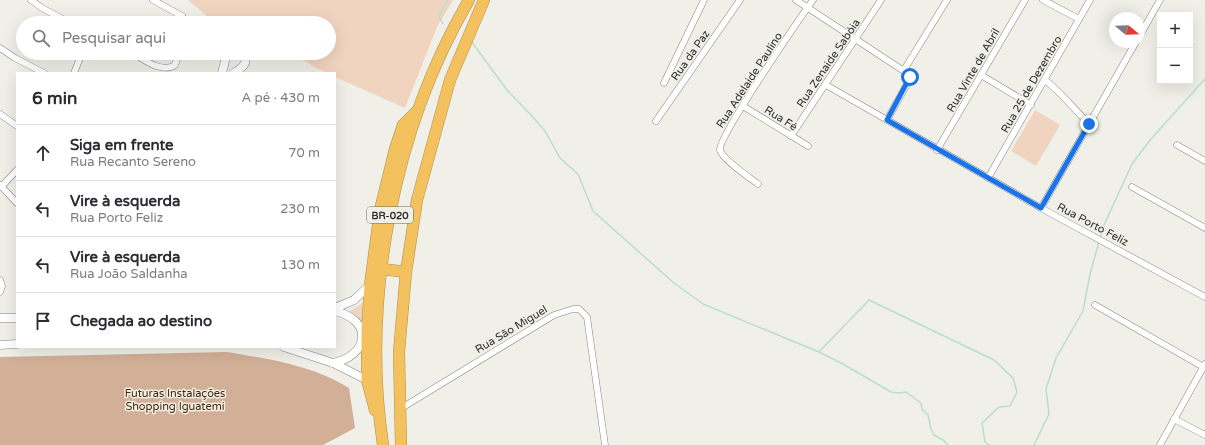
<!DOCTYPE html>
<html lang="pt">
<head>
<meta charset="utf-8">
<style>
  :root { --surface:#fff; --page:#f2f2f3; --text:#2b2b33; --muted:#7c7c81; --line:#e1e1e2 }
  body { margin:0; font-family:"Varela Round",sans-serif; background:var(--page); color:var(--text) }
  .controls { position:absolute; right:12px; top:12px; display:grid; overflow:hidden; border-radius:0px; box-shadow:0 4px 16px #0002 }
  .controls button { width:36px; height:36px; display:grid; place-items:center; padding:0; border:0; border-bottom:1px solid var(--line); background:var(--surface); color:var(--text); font:20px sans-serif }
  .compass { position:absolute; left:1109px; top:12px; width:36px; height:36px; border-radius:50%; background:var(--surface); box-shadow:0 4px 16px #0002; rotate:109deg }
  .stop { position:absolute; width:12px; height:12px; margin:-9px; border:3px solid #1a73e8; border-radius:50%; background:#fff }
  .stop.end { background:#1a73e8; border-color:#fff; box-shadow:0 1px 4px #0008 }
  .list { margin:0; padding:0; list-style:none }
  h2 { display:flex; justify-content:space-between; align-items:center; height:52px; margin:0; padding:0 16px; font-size:17px }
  h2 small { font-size:13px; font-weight:400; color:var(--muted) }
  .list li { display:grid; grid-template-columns:26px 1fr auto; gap:12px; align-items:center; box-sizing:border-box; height:56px; padding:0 16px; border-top:1px solid var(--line) }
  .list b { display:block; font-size:15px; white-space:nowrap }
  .list p { margin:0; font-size:13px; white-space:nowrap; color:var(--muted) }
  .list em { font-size:13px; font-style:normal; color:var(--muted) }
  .icon { flex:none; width:22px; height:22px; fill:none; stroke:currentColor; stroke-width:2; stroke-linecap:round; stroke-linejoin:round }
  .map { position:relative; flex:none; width:1205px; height:445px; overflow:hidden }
  .search { position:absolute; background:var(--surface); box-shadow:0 4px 16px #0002; left:16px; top:16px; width:320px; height:44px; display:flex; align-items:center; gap:10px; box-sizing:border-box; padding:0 14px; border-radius:22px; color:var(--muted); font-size:15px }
  .panel { position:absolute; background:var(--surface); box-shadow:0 4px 16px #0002; left:16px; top:72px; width:320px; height:276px; border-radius:0px }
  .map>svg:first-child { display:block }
</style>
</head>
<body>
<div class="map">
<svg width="1205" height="445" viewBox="0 0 1205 445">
  <rect width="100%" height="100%" fill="#f0f0e9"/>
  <g fill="#f1d4c0">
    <path d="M 188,0 L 453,0 L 437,27 L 405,108 L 335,77 L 335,73 C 319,73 307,62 295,53 L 329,53 L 329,23 L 243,23 L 207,16 Z"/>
    <path d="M 1035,110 L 1060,125 L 1036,166 L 1011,151 Z"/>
    <path d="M 363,303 L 362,324 L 348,312 Z"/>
  </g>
  <path fill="#d2b097" d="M 227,352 C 269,359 312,365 349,388 L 355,428 L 323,445 L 0,445 L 0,357 Z"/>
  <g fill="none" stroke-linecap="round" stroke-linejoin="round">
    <g stroke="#b9dfc6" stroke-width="1.5">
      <path d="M 443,24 L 439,17 L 448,0"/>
      <path d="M 471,41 L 507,90 L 531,115 L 545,131 L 560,158 L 578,174 L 593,211 L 674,283 L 703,304 L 819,352 L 843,364 L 891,392 L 899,393 L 906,392 L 921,403 L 922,409 L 928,415 L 931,429 L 934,435 L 943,440 L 948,445"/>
      <path d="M 1100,239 L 1104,225 L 1132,164 L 1151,139 L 1205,79"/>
      <path d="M 819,352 L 869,300 L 994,360 L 1013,378 L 1017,392 L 1010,406 L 999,407 L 982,423 L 985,442 L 989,445"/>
      <path d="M 1034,445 L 1049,414 L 1046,389 L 1056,358 L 1083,311 L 1090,274 L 1099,242"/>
    </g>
    <defs>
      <g id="street">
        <path d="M 31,0 L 42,8 L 70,23"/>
        <path d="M 153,0 L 182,16 L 187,23"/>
        <path d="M 796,0 L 910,75 L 910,79 L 887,120"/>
        <path d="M 1043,0 L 1079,19"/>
        <path d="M 1139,37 L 1160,0"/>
        <path d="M 0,48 L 15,58 L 44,73"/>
        <path d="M 132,53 C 144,59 161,74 175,65 L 179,53"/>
        <path d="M 904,70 L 947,0"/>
        <path d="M 74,73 L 82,53"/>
        <path d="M 981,75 L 1031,105"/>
        <path d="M 1045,80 C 1062,93 1074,109 1089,124"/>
        <path d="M 664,83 L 704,0"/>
        <path d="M 826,85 L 1041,208 L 1205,297"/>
        <path d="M 743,106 L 808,146"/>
        <path d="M 0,114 L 17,126"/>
        <path d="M 656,121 L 740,0"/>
        <path d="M 791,136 L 881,0"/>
        <path d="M 1177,145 L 1205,161"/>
        <path d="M 937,150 L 1025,0"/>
        <path d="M 988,178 L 1090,0"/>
        <path d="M 758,184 C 750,178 722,159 720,150 C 718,137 800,18 813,0"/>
        <path d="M 0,185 L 17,203"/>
        <path d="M 2,186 L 17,170"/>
        <path d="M 1132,187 L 1205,228"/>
        <path d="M 1041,208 L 1136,42"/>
        <path d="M 0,280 L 2,286 L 0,292"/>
        <path d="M 1095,305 L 1205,368"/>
        <path d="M 400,409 L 554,315 L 573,309 L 579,309 L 587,317 L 605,445"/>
        <path d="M 1174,419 L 1205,435"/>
        <path d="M 1160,445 L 1205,364"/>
      </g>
      <g id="secondary">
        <path d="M 222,73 L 227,53"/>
        <path d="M 234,73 C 242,68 250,62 243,53"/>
        <path d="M 335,308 L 354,300 L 370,285"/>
        <path d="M 0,318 L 17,318"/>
        <path d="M 0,345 L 17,344"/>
        <path d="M 284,347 L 333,363 L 367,380"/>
        <path d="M 333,363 C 368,356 375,321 335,311"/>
      </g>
      <g id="highway">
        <path d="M 382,269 L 406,272"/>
        <path d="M 375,410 L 367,380 L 367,332 L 370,285 L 380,210 L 395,149 L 403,125 L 416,112"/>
        <path d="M 383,445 C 361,298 394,128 469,0"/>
        <path d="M 401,445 L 399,352 L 406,272 L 417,200 L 450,80 L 484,0"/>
      </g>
    </defs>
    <use href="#street" stroke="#85857e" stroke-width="7"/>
    <use href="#secondary" stroke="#85857e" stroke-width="9"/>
    <use href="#highway" stroke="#af8e4d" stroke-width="12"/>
    <use href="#street" stroke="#fff" stroke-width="6"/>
    <use href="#secondary" stroke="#fff" stroke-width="8"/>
    <use href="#highway" stroke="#f4c15f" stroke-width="11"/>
  </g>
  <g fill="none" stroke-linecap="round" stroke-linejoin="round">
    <path stroke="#1a73e8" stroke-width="5" d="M 910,77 L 887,120 L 1041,208 L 1089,124"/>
  </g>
  <g text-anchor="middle" stroke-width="3" stroke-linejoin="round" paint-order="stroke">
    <rect fill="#f0f0e9" stroke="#686865" stroke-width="1" x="367" y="207" width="46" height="16" rx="3"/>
    <g font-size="10" font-weight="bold" fill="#2e2e2c">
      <text x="390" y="219">BR-020</text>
    </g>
    <g font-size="11" fill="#2e2e2c" stroke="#f0f0e9">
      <text transform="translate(690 55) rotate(-55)" y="4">Rua da Paz</text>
      <text transform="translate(828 63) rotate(-56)" y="4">Rua Zenaide Sabóia</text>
      <text transform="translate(973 70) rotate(-60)" y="4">Rua Vinte de Abril</text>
      <text transform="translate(749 80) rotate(-57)" y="4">Rua Adelaide Paulino</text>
      <text transform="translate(1031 84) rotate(-60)" y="4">Rua 25 de Dezembro</text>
      <text transform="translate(781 118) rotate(32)" y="4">Rua Fé</text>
      <text transform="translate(1093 224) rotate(28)" y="4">Rua Porto Feliz</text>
      <text transform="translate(511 329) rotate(-31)" y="4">Rua São Miguel</text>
    </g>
    <g font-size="11" fill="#482507" stroke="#f0f0e9">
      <text x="175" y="397">Futuras Instalações<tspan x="175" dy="13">Shopping Iguatemi</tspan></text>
    </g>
  </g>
</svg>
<div class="controls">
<button>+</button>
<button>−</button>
</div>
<svg class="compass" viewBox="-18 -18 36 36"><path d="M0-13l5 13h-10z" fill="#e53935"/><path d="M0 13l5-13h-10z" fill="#7c7c81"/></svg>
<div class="stop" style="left:910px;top:77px"></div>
<div class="stop end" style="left:1089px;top:124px"></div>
<div class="search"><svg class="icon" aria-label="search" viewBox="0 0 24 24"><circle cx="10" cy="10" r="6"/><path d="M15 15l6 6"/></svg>Pesquisar aqui</div>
<section class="panel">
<h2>6 min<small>A pé · 430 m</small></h2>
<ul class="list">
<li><svg class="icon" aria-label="ahead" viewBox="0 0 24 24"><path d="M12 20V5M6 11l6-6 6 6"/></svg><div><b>Siga em frente</b><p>Rua Recanto Sereno</p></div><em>70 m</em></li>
<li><svg class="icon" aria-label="left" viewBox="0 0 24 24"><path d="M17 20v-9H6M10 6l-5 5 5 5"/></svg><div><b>Vire à esquerda</b><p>Rua Porto Feliz</p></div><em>230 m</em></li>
<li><svg class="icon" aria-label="left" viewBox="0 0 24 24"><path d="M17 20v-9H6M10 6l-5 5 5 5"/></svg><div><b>Vire à esquerda</b><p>Rua João Saldanha</p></div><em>130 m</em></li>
<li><svg class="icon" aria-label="arrive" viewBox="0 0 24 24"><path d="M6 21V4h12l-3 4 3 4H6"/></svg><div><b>Chegada ao destino</b></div></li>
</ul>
</section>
</div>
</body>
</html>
